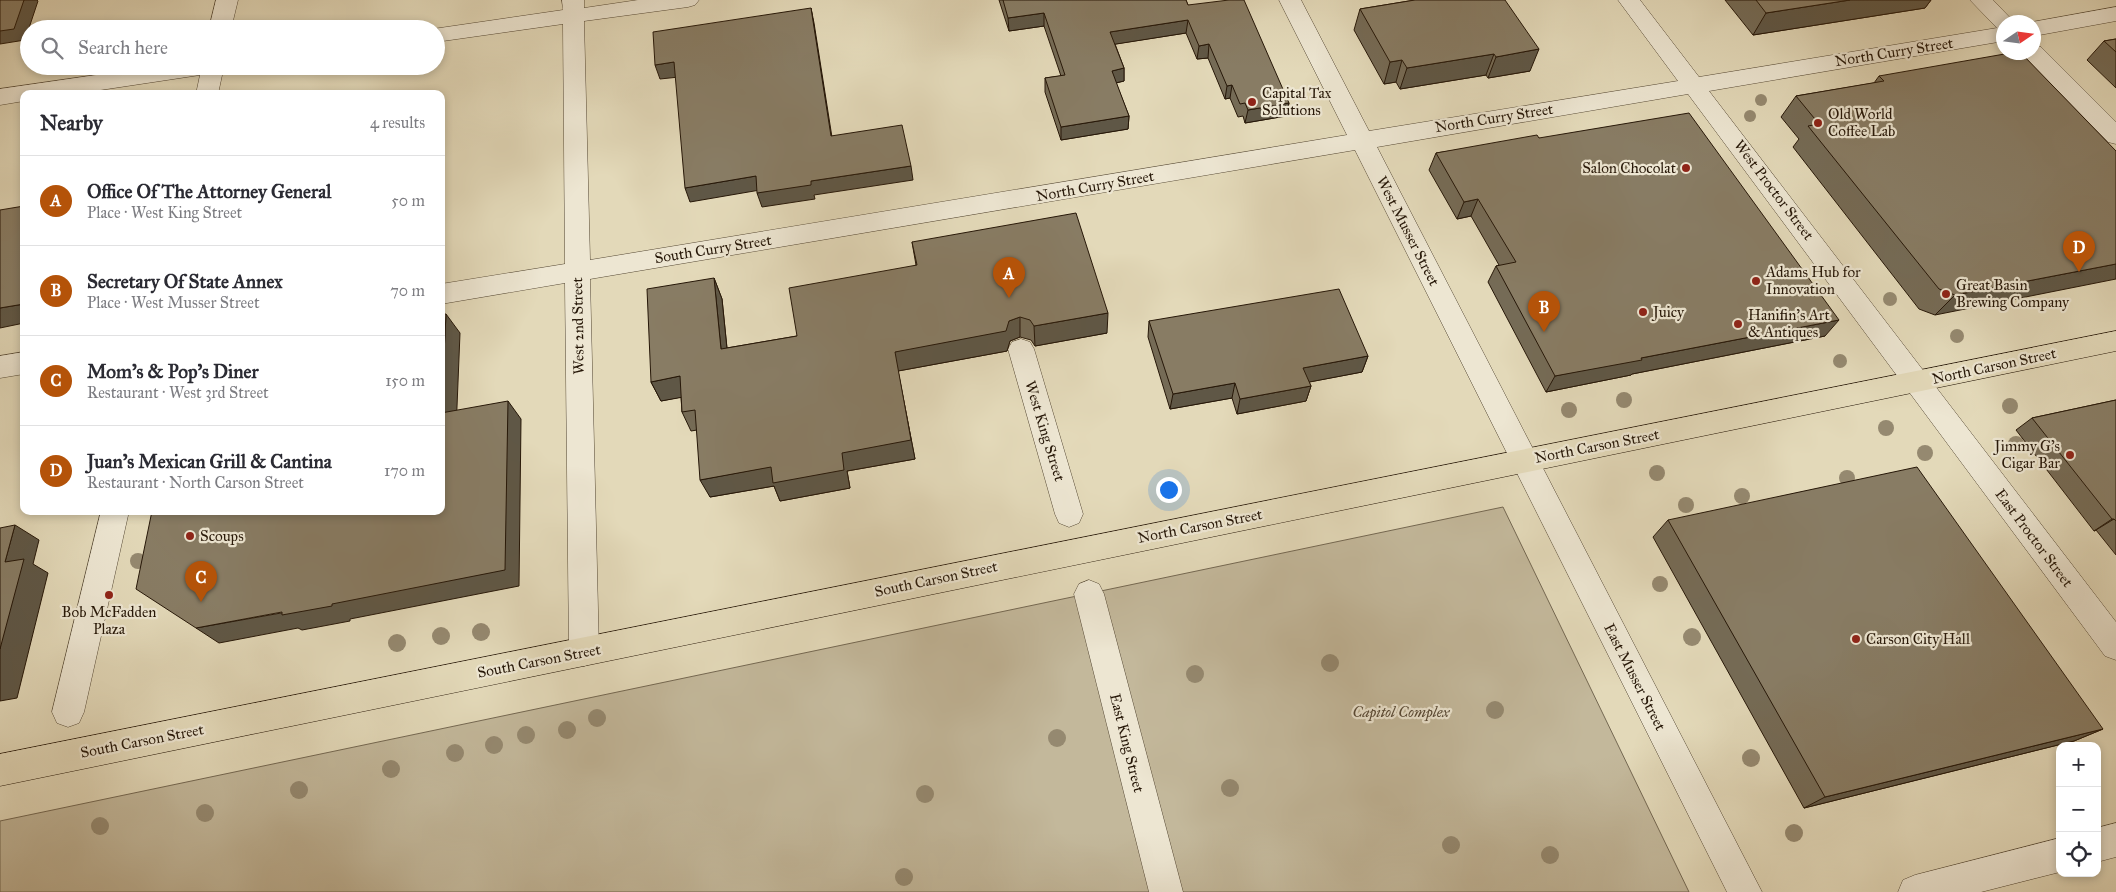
<!DOCTYPE html>
<html lang="en">
<head>
<meta charset="utf-8">
<style>
  :root { --surface:#fff; --page:#f2f2f3; --text:#2b2b33; --muted:#7c7c81; --line:#e1e1e2; --accent:#b45309 }
  body { margin:0; font-family:"IM FELL Great Primer",serif; background:var(--page); color:var(--text) }
  .controls { position:absolute; right:15px; bottom:15px; display:grid; overflow:hidden; border-radius:10px; box-shadow:0 2px 8px #0003 }
  .controls button { width:45px; height:45px; display:grid; place-items:center; padding:0; border:0; border-bottom:1px solid var(--line); background:var(--surface); color:var(--text); font:25px sans-serif }
  .compass { position:absolute; left:1996px; top:15px; width:45px; height:45px; border-radius:50%; background:var(--surface); box-shadow:0 2px 8px #0003; rotate:77deg }
  .you { position:absolute; left:1168px; top:489px; width:18px; height:18px; margin:-12px; border:4px solid #fff; border-radius:50%; background:#1a73e8; box-shadow:0 0 0 8px #1a73e833 }
  .badge { display:grid; place-items:center; width:32px; height:32px; border-radius:50%; background:var(--accent); color:#fff; font-size:16px; font-weight:700 }
  .pin { position:absolute; translate:-50% -41px; filter:drop-shadow(0 1px 2px #0008) }
  .pin::after { content:''; position:absolute; top:26px; width:18px; height:15px; background:inherit; clip-path:polygon(0 0,100% 0,50% 100%) }
  .list { margin:0; padding:0; list-style:none }
  h2 { display:flex; justify-content:space-between; align-items:center; height:65px; margin:0; padding:0 20px; font-size:21px }
  h2 small { font-size:16px; font-weight:400; color:var(--muted) }
  .list li { display:grid; grid-template-columns:32px 1fr auto; gap:15px; align-items:center; box-sizing:border-box; height:90px; padding:0 20px; border-top:1px solid var(--line) }
  .list b { display:block; font-size:19px; white-space:nowrap }
  .list p { margin:0; font-size:16px; white-space:nowrap; color:var(--muted) }
  .list em { font-size:16px; font-style:normal; color:var(--muted) }
  .icon { flex:none; width:28px; height:28px; fill:none; stroke:currentColor; stroke-width:2; stroke-linecap:round; stroke-linejoin:round }
  .map { position:relative; flex:none; width:2116px; height:892px; overflow:hidden }
  .search { position:absolute; background:var(--surface); box-shadow:0 2px 8px #0003; left:20px; top:20px; width:425px; height:55px; display:flex; align-items:center; gap:12px; box-sizing:border-box; padding:0 18px; border-radius:28px; color:var(--muted); font-size:19px }
  .panel { position:absolute; background:var(--surface); box-shadow:0 2px 8px #0003; left:20px; top:90px; width:425px; height:425px; border-radius:10px }
  .map>svg:first-child { display:block }
</style>
</head>
<body>
<div class="map">
<svg width="2116" height="892" viewBox="0 0 2116 892">
  <rect width="100%" height="100%" fill="#e3d9b9"/>
  <filter id="stains"><feTurbulence type="fractalNoise" baseFrequency=".004" numOctaves="4"/><feColorMatrix values="0 0 0 0 .2 0 0 0 0 .09 0 0 0 0 .02 0 0 0 .5 -.17"/></filter>
  <radialGradient id="worn" r=".72"><stop offset=".6" stop-color="#630" stop-opacity="0"/><stop offset="1" stop-color="#630" stop-opacity=".3"/></radialGradient>
  <path fill="#c3b89b" stroke="#746852" d="M 1503,507 L 1689,892 L 0,892 L 0,821 Z"/>
  <g fill="none" stroke-linecap="round" stroke-linejoin="round">
    <defs>
      <g id="minor">
        <path d="M 216,0 L 238,0 L 231,29 L 209,29 Z"/>
        <path d="M 562,0 L 584,0 L 584,8 L 638,0 L 699,0 L 695,5 L 688,7 L 584,21 L 590,260 L 1347,135 L 1279,0 L 1301,0 L 1369,131 L 1678,81 L 1618,0 L 1640,0 L 1699,77 L 1997,28 L 1970,0 L 1993,0 L 2014,22 L 2004,22 L 2004,41 L 1709,91 L 2116,622 L 2116,660 L 2105,656 L 1688,94 L 1377,147 L 1762,892 L 1727,892 L 1355,150 L 590,279 L 599,652 L 595,662 L 584,666 L 573,662 L 569,652 L 565,283 L 441,304 L 441,284 L 565,264 L 563,24 L 436,42 L 436,29 L 433,29 L 563,10 Z"/>
        <path d="M 2116,7 L 2116,21 L 2034,36 L 2034,22 L 2032,22 Z"/>
        <path d="M 2034,45 L 2041,47 L 2116,122 L 2116,144 L 2108,142 L 2025,57 L 2022,52 L 2034,52 Z"/>
        <path d="M 158,66 L 224,66 L 218,94 L 196,94 L 200,75 L 74,94 L 24,94 L 24,101 L 0,105 L 0,89 Z"/>
        <path d="M 1021,339 L 1030,342 L 1034,349 L 1083,514 L 1079,523 L 1069,527 L 1059,523 L 1055,514 L 1008,349 L 1012,342 Z"/>
        <path d="M 24,352 L 24,374 L 0,378 L 0,356 Z"/>
        <path d="M 101,511 L 129,511 L 84,712 L 79,723 L 68,727 L 57,723 L 52,712 Z"/>
        <path d="M 1089,580 L 1099,584 L 1104,594 L 1183,892 L 1149,892 L 1074,594 L 1079,584 Z"/>
        <path d="M 2116,823 L 2116,857 L 2097,862 L 2097,828 Z"/>
        <path d="M 2060,838 L 2060,872 L 1981,892 L 1898,892 L 1903,880 L 1915,875 Z"/>
      </g>
      <path id="major" d="M 2116,331 L 2116,351 L 0,786 L 0,754 Z"/>
    </defs>
    <use href="#minor" stroke="#554834" stroke-width="1"/>
    <use href="#major" stroke="#261708" stroke-width="1"/>
    <use href="#minor" fill="#ede6d2" fill-rule="evenodd"/>
    <use href="#major" fill="#e3d9b9" fill-rule="evenodd"/>
  </g>
  <g fill="#958970">
    <circle cx="1761" cy="100" r="6"/>
    <circle cx="1750" cy="116" r="6"/>
    <circle cx="1890" cy="299" r="7"/>
    <circle cx="1957" cy="336" r="7"/>
    <circle cx="1840" cy="361" r="7"/>
    <circle cx="1624" cy="400" r="8"/>
    <circle cx="2010" cy="406" r="8"/>
    <circle cx="1569" cy="410" r="8"/>
    <circle cx="1886" cy="428" r="8"/>
    <circle cx="2016" cy="444" r="8"/>
    <circle cx="1925" cy="453" r="8"/>
    <circle cx="1657" cy="473" r="8"/>
    <circle cx="1847" cy="478" r="8"/>
    <circle cx="1742" cy="496" r="8"/>
    <circle cx="1686" cy="505" r="8"/>
    <circle cx="138" cy="561" r="8"/>
    <circle cx="1660" cy="584" r="8"/>
    <circle cx="481" cy="632" r="9"/>
    <circle cx="441" cy="636" r="9"/>
    <circle cx="1692" cy="637" r="9"/>
    <circle cx="397" cy="643" r="9"/>
    <circle cx="1330" cy="663" r="9"/>
    <circle cx="1195" cy="674" r="9"/>
    <circle cx="1495" cy="710" r="9"/>
    <circle cx="597" cy="718" r="9"/>
    <circle cx="567" cy="730" r="9"/>
    <circle cx="526" cy="735" r="9"/>
    <circle cx="1057" cy="738" r="9"/>
    <circle cx="494" cy="745" r="9"/>
    <circle cx="455" cy="753" r="9"/>
    <circle cx="1751" cy="758" r="9"/>
    <circle cx="391" cy="769" r="9"/>
    <circle cx="1230" cy="788" r="9"/>
    <circle cx="299" cy="790" r="9"/>
    <circle cx="925" cy="794" r="9"/>
    <circle cx="205" cy="813" r="9"/>
    <circle cx="100" cy="826" r="9"/>
    <circle cx="1794" cy="833" r="9"/>
    <circle cx="1451" cy="845" r="9"/>
    <circle cx="1550" cy="855" r="9"/>
    <circle cx="904" cy="877" r="9"/>
  </g>
  <g fill="#756b56" stroke="#261708">
    <path d="M 999,0 L 1186,0 L 1188,5 L 1289,103 L 1286,116 L 1245,123 L 1243,116 L 1238,117 L 1230,98 L 1225,99 L 1208,58 L 1197,59 L 1186,33 L 1115,44 L 1124,68 L 1124,81 L 1116,83 L 1129,116 L 1128,129 L 1061,140 L 1045,92 L 1045,78 L 1061,76 L 1044,26 L 1009,31 Z"/>
    <path d="M 1415,0 L 1530,71 L 1488,78 L 1486,75 L 1400,89 L 1396,82 L 1384,84 L 1354,30 L 1360,9 Z"/>
    <path d="M 1725,0 L 1931,0 L 1925,8 L 1753,35 Z"/>
    <path d="M 2116,39 L 2116,88 L 2087,60 L 2104,41 Z"/>
    <path d="M 1879,76 L 2116,151 L 1935,315 L 1919,309 L 1793,147 L 1799,139 L 1781,117 L 1796,96 L 1874,83 Z"/>
    <path d="M 1539,138 L 1825,336 L 1632,374 L 1631,375 L 1546,392 L 1488,282 L 1496,266 L 1499,265 L 1471,216 L 1457,219 L 1429,170 L 1436,153 Z"/>
    <path d="M 912,242 L 1107,333 L 1035,346 L 1031,340 L 1020,337 L 1010,341 L 1007,351 L 898,371 L 915,459 L 847,471 L 850,488 L 780,501 L 774,486 L 710,497 L 697,430 L 691,431 L 682,412 L 681,397 L 661,401 L 651,382 L 714,278 L 722,299 L 727,348 L 797,336 L 916,265 Z"/>
    <path d="M 1149,321 L 1368,356 L 1362,372 L 1309,382 L 1311,386 L 1306,401 L 1237,414 L 1232,398 L 1170,409 L 1148,337 Z"/>
    <path d="M 2116,400 L 2116,555 L 2096,530 L 2094,531 L 2016,430 L 2032,418 Z"/>
    <path d="M 1668,520 L 2103,729 L 2074,741 L 1804,808 L 1653,537 Z"/>
  </g>
  <g fill="#5f5746" stroke="#261708">
    <path d="M 24,0 L 37,0 L 38,1 L 25,40 L 0,44 L 0,31 Z"/>
    <path d="M 1850,0 L 1931,0 L 1925,8 L 1753,35 L 1766,13 Z"/>
    <path d="M 811,8 L 814,23 L 834,150 L 831,136 Z"/>
    <path d="M 1044,13 L 1044,26 L 1009,31 L 1008,18 Z"/>
    <path d="M 1188,20 L 1186,33 L 1110,45 L 1110,32 Z"/>
    <path d="M 1209,44 L 1208,58 L 1197,59 L 1199,46 Z"/>
    <path d="M 1539,49 L 1530,71 L 1488,78 L 1496,57 Z"/>
    <path d="M 1494,54 L 1486,75 L 1400,89 L 1407,68 Z"/>
    <path d="M 1402,60 L 1396,82 L 1384,84 L 1390,62 Z"/>
    <path d="M 674,62 L 679,77 L 660,79 L 655,65 Z"/>
    <path d="M 1124,68 L 1124,81 L 1111,84 L 1112,71 Z"/>
    <path d="M 1232,85 L 1230,98 L 1225,99 L 1227,86 Z"/>
    <path d="M 1289,103 L 1286,116 L 1245,123 L 1248,110 Z"/>
    <path d="M 1129,116 L 1128,129 L 1061,140 L 1061,127 Z"/>
    <path d="M 911,166 L 913,180 L 814,195 L 815,199 L 762,207 L 757,193 L 811,181 Z"/>
    <path d="M 756,176 L 760,190 L 690,202 L 685,188 Z"/>
    <path d="M 1478,199 L 1471,216 L 1457,219 L 1464,202 Z"/>
    <path d="M 2116,264 L 2116,279 L 1935,315 L 1955,295 Z"/>
    <path d="M 714,278 L 722,299 L 729,369 L 721,349 Z"/>
    <path d="M 24,304 L 24,323 L 0,328 L 0,308 Z"/>
    <path d="M 1108,313 L 1107,333 L 1035,346 L 1034,326 Z"/>
    <path d="M 446,314 L 460,333 L 456,431 L 441,413 Z"/>
    <path d="M 1020,317 L 1020,337 L 1010,341 L 1007,351 L 898,371 L 915,459 L 847,471 L 850,488 L 780,501 L 774,486 L 710,497 L 700,480 L 842,453 L 895,352 L 1009,321 Z"/>
    <path d="M 1839,320 L 1825,336 L 1632,374 L 1631,375 L 1546,392 L 1555,376 L 1641,358 Z"/>
    <path d="M 1368,356 L 1362,372 L 1299,384 L 1303,368 Z"/>
    <path d="M 680,376 L 689,396 L 661,401 L 651,382 Z"/>
    <path d="M 1235,383 L 1232,398 L 1170,409 L 1173,394 Z"/>
    <path d="M 1311,386 L 1306,401 L 1237,414 L 1240,399 Z"/>
    <path d="M 508,401 L 521,419 L 519,586 L 350,619 L 350,621 L 302,630 L 298,628 L 219,643 L 196,628 L 332,604 Z"/>
    <path d="M 2112,519 L 2114,519 L 2096,530 L 2094,531 Z"/>
    <path d="M 15,525 L 39,540 L 33,564 L 48,573 L 17,698 L 0,701 L 0,649 L 5,562 Z"/>
    <path d="M 2103,729 L 2074,741 L 1804,808 L 1825,797 Z"/>
  </g>
  <g fill="#887c64" stroke="#261708">
    <path d="M 0,0 L 24,0 L 14,29 L 0,31 Z"/>
    <path d="M 1003,0 L 1186,0 L 1188,5 L 1229,0 L 1244,0 L 1289,103 L 1248,110 L 1245,103 L 1240,104 L 1232,85 L 1227,86 L 1209,44 L 1199,46 L 1188,20 L 1110,32 L 1124,68 L 1112,71 L 1129,116 L 1061,127 L 1045,78 L 1065,75 L 1044,13 L 1008,18 Z"/>
    <path d="M 1415,0 L 1505,0 L 1539,49 L 1496,57 L 1494,54 L 1407,68 L 1402,60 L 1390,62 L 1360,9 Z"/>
    <path d="M 1756,0 L 1850,0 L 1766,13 Z"/>
    <path d="M 811,8 L 831,136 L 902,125 L 911,166 L 811,181 L 811,185 L 757,193 L 756,176 L 685,188 L 674,62 L 655,65 L 653,32 Z"/>
    <path d="M 2116,39 L 2116,52 L 2104,41 Z"/>
    <path d="M 2016,52 L 2020,52 L 2116,151 L 2116,264 L 1955,295 L 1939,289 L 1808,126 L 1819,124 L 1796,96 L 1884,81 L 1879,76 Z"/>
    <path d="M 1689,113 L 1839,320 L 1641,358 L 1642,360 L 1555,376 L 1496,266 L 1516,262 L 1478,199 L 1464,202 L 1436,153 L 1537,135 L 1539,138 Z"/>
    <path d="M 24,206 L 24,304 L 0,308 L 0,210 Z"/>
    <path d="M 1076,213 L 1108,313 L 1034,326 L 1030,320 L 1020,317 L 1009,321 L 1006,331 L 895,352 L 911,440 L 842,453 L 844,470 L 773,483 L 771,467 L 700,480 L 695,410 L 682,412 L 680,376 L 651,382 L 647,289 L 714,278 L 721,349 L 797,336 L 789,288 L 917,265 L 912,242 Z"/>
    <path d="M 1339,289 L 1368,356 L 1303,368 L 1311,386 L 1240,399 L 1235,383 L 1173,394 L 1149,321 Z"/>
    <path d="M 441,314 L 446,314 L 441,413 L 508,401 L 505,570 L 332,604 L 332,606 L 282,615 L 282,612 L 196,628 L 136,589 L 152,511 L 441,511 Z"/>
    <path d="M 2116,400 L 2116,521 L 2114,519 L 2112,519 L 2032,418 Z"/>
    <path d="M 1917,467 L 2103,729 L 1825,797 L 1668,520 Z"/>
    <path d="M 15,525 L 5,562 L 24,559 L 0,649 L 0,528 Z"/>
  </g>
  <g fill="#8f2418" stroke="#ede6d2" stroke-width="2">
    <circle cx="1252" cy="102" r="5"/>
    <circle cx="1818" cy="123" r="5"/>
    <circle cx="1686" cy="168" r="5"/>
    <circle cx="1756" cy="281" r="5"/>
    <circle cx="1946" cy="294" r="5"/>
    <circle cx="1643" cy="312" r="5"/>
    <circle cx="1738" cy="324" r="5"/>
    <circle cx="2070" cy="455" r="5"/>
    <circle cx="190" cy="536" r="5"/>
    <circle cx="109" cy="595" r="5"/>
    <circle cx="1856" cy="639" r="5"/>
  </g>
  <g text-anchor="middle" stroke-width="4.5" stroke-linejoin="round" paint-order="stroke">
    <g font-size="15" fill="#261708" stroke="#ede6d2">
      <text transform="translate(1894 52) rotate(-9)" y="5">North Curry Street</text>
      <text transform="translate(1494 118) rotate(-9)" y="5">North Curry Street</text>
      <text transform="translate(1095 186) rotate(-10)" y="5">North Curry Street</text>
      <text transform="translate(1774 190) rotate(53)" y="5">West Proctor Street</text>
      <text transform="translate(1408 231) rotate(63)" y="5">West Musser Street</text>
      <text transform="translate(713 249) rotate(-9)" y="5">South Curry Street</text>
      <text transform="translate(578 326) rotate(-91)" y="5">West 2nd Street</text>
      <text transform="translate(1994 366) rotate(-12)" y="5">North Carson Street</text>
      <text transform="translate(1045 431) rotate(73)" y="5">West King Street</text>
      <text transform="translate(1597 446) rotate(-11)" y="5">North Carson Street</text>
      <text transform="translate(1200 526) rotate(-11)" y="5">North Carson Street</text>
      <text transform="translate(2034 538) rotate(53)" y="5">East Proctor Street</text>
      <text transform="translate(936 579) rotate(-12)" y="5">South Carson Street</text>
      <text transform="translate(539 661) rotate(-11)" y="5">South Carson Street</text>
      <text transform="translate(1635 677) rotate(63)" y="5">East Musser Street</text>
      <text transform="translate(142 741) rotate(-11)" y="5">South Carson Street</text>
      <text transform="translate(1127 743) rotate(76)" y="5">East King Street</text>
    </g>
    <g font-size="15" fill="#261708" stroke="#ede6d2" text-anchor="start">
      <text x="1262" y="98">Capital Tax<tspan x="1262" dy="17">Solutions</tspan></text>
      <text x="1828" y="119">Old World<tspan x="1828" dy="17">Coffee Lab</tspan></text>
      <text x="1676" y="173" text-anchor="end">Salon Chocolat</text>
      <text x="1766" y="277">Adams Hub for<tspan x="1766" dy="17">Innovation</tspan></text>
      <text x="1956" y="290">Great Basin<tspan x="1956" dy="17">Brewing Company</tspan></text>
      <text x="1653" y="317">Juicy</text>
      <text x="1748" y="320">Hanifin's Art<tspan x="1748" dy="17">&amp; Antiques</tspan></text>
      <text x="2060" y="451" text-anchor="end">Jimmy G's<tspan x="2060" dy="17">Cigar Bar</tspan></text>
      <text x="200" y="541">Scoups</text>
      <text x="109" y="617" text-anchor="middle">Bob McFadden<tspan x="109" dy="17">Plaza</tspan></text>
      <text x="1866" y="644">Carson City Hall</text>
    </g>
    <g font-size="15" font-style="italic" fill="#554734" stroke="#ede6d2">
      <text x="1401" y="717">Capitol Complex</text>
    </g>
  </g>
  <rect width="100%" height="100%" filter="url(#stains)"/>
  <rect width="100%" height="100%" fill="url(#worn)"/>
</svg>
<div class="controls">
<button>+</button>
<button>−</button>
<button><svg class="icon" aria-label="locate" viewBox="0 0 24 24"><circle cx="12" cy="12" r="6"/><path d="M12 2v4M12 18v4M2 12h4M18 12h4"/></svg></button>
</div>
<svg class="compass" viewBox="-18 -18 36 36"><path d="M0-13l5 13h-10z" fill="#e53935"/><path d="M0 13l5-13h-10z" fill="#7c7c81"/></svg>
<div class="you"></div>
<div class="pin badge" style="left:1009px;top:298px">A</div>
<div class="pin badge" style="left:1544px;top:332px">B</div>
<div class="pin badge" style="left:201px;top:602px">C</div>
<div class="pin badge" style="left:2079px;top:272px">D</div>
<div class="search"><svg class="icon" aria-label="search" viewBox="0 0 24 24"><circle cx="10" cy="10" r="6"/><path d="M15 15l6 6"/></svg>Search here</div>
<section class="panel">
<h2>Nearby<small>4 results</small></h2>
<ul class="list">
<li><span class="badge">A</span><div><b>Office Of The Attorney General</b><p>Place · West King Street</p></div><em>50 m</em></li>
<li><span class="badge">B</span><div><b>Secretary Of State Annex</b><p>Place · West Musser Street</p></div><em>70 m</em></li>
<li><span class="badge">C</span><div><b>Mom's &amp; Pop's Diner</b><p>Restaurant · West 3rd Street</p></div><em>150 m</em></li>
<li><span class="badge">D</span><div><b>Juan's Mexican Grill &amp; Cantina</b><p>Restaurant · North Carson Street</p></div><em>170 m</em></li>
</ul>
</section>
</div>
</body>
</html>
